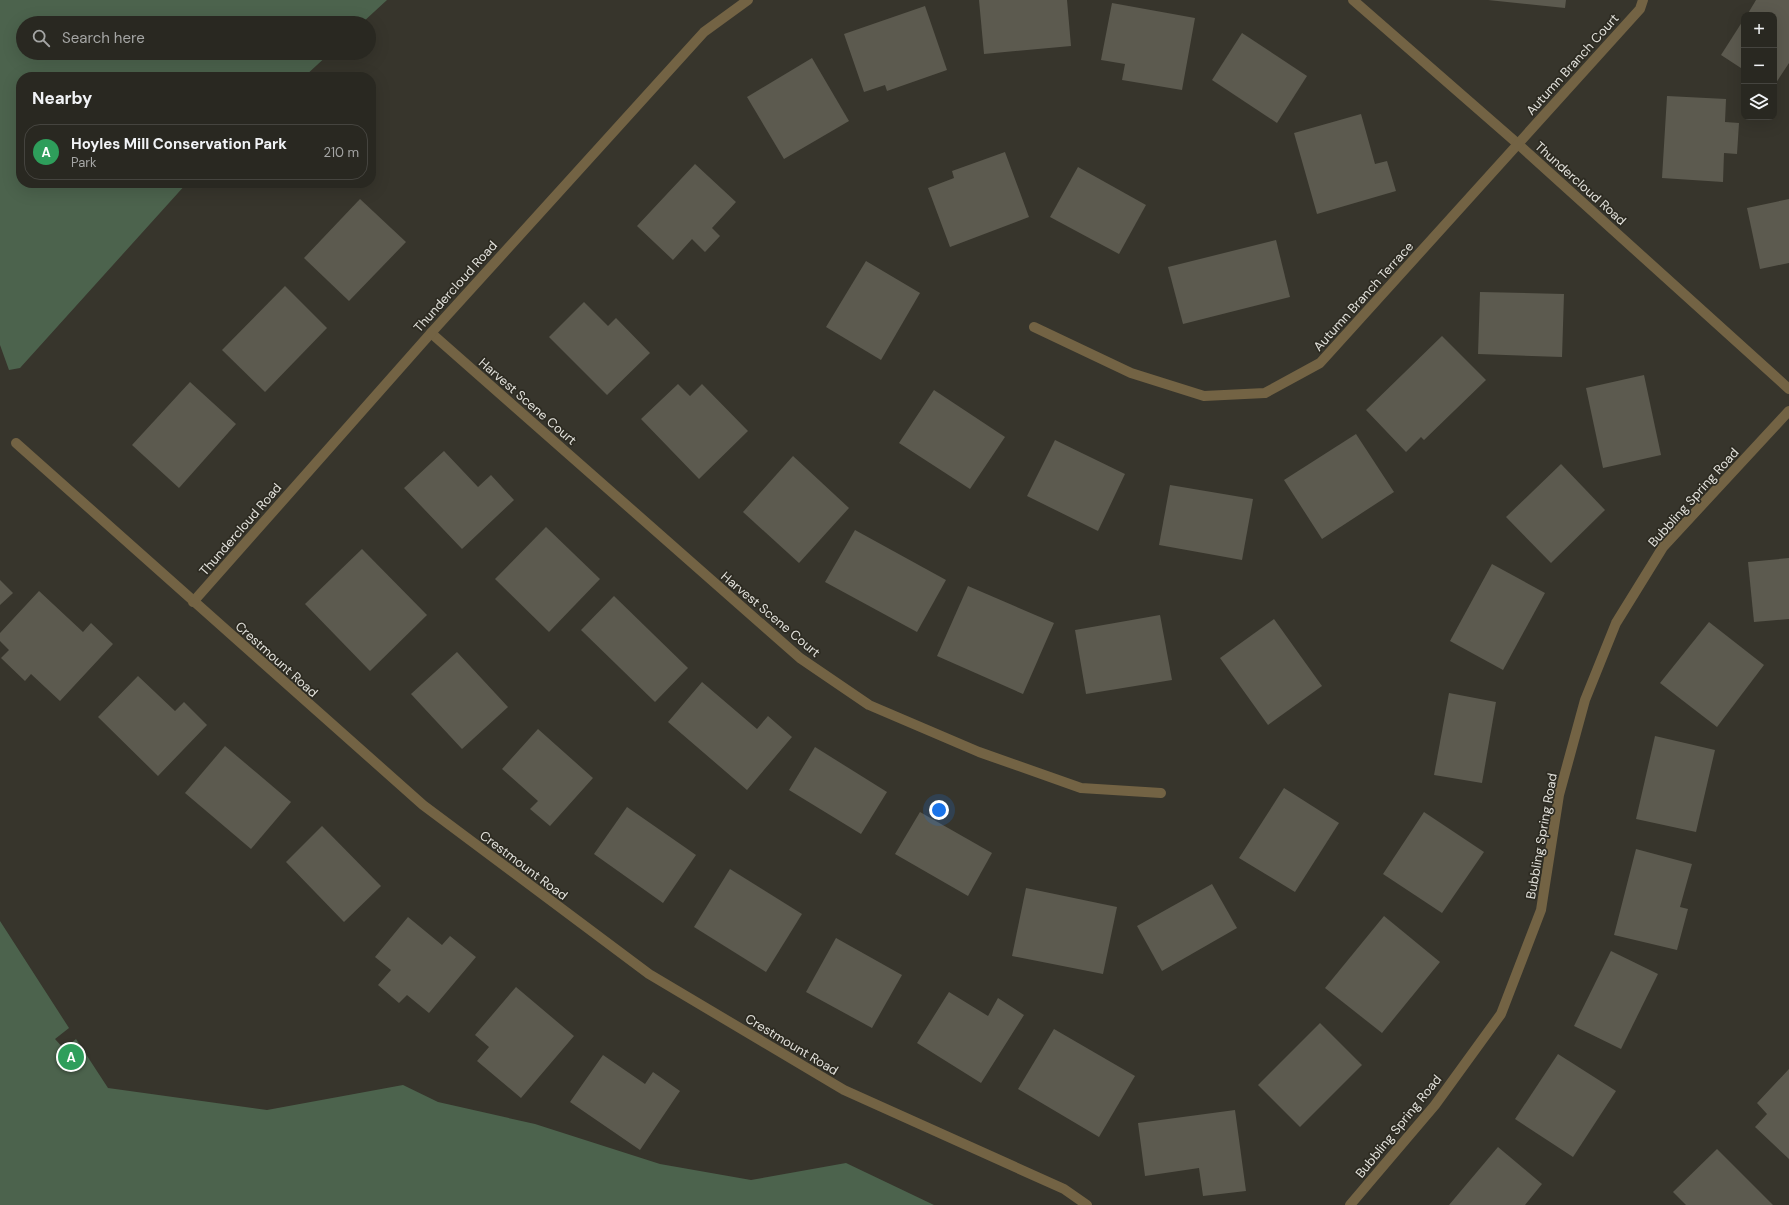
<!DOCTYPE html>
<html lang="en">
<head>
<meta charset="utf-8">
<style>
  :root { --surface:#292821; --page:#31302a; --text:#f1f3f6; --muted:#a5a6a5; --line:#45443f; --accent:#8c9099 }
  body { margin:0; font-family:"DM Sans",sans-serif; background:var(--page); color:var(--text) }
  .controls { position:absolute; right:12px; top:12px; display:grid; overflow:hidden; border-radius:8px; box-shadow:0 4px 16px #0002 }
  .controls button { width:36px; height:36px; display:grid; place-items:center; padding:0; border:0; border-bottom:1px solid var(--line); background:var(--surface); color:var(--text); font:20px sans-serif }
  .you { position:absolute; left:939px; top:810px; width:14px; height:14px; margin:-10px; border:3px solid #fff; border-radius:50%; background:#1a73e8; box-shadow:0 0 0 6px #1a73e833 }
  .badge { display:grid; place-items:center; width:26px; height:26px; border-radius:50%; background:var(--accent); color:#fff; font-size:13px; font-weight:700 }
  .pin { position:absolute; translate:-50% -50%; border:2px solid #fff; box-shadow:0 1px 4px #0006 }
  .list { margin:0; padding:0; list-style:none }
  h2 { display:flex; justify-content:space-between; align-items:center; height:52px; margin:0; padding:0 16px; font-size:17px }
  h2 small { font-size:13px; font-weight:400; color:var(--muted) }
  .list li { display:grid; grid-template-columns:26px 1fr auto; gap:12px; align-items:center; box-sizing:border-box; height:56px; margin:0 8px 8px; padding:0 8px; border:1px solid var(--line); border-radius:16px }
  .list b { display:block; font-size:15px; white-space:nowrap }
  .list p { margin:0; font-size:13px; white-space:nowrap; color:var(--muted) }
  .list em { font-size:13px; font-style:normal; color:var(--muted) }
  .icon { flex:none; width:22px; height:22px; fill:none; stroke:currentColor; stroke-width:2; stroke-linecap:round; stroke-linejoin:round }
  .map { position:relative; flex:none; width:1789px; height:1205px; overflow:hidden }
  .search { position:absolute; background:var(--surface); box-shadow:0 4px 16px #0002; left:16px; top:16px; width:360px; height:44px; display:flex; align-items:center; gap:10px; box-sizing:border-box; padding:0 14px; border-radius:22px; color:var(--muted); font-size:15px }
  .panel { position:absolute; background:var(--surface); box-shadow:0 4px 16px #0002; left:16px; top:72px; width:360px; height:116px; border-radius:16px }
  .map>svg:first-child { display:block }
</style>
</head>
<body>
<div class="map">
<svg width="1789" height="1205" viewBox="0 0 1789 1205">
  <rect width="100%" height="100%" fill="#37352c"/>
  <g fill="#4c634d">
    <path d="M 0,0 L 387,0 L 362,23 L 23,23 L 23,53 L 330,53 L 304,77 L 21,77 L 21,183 L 187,183 L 20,368 L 9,370 L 0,345 Z"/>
    <path d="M 0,921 L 69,1028 L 55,1039 L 64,1049 L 76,1039 L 108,1088 L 267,1110 L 403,1085 L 438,1102 L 535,1124 L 660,1164 L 751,1180 L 846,1163 L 934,1205 L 0,1205 Z"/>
  </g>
  <g fill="#5c5a4f">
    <path d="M 979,0 L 1067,0 L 1071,46 L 984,54 Z"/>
    <path d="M 1488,0 L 1566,0 L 1565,8 Z"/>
    <path d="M 1756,0 L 1789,0 L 1789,63 L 1774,86 L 1774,15 L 1747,15 Z"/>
    <path d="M 1112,3 L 1195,18 L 1182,90 L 1122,80 L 1125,64 L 1101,60 Z"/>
    <path d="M 925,6 L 947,70 L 887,91 L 885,85 L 864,92 L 844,34 Z"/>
    <path d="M 1744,19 L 1744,70 L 1721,55 Z"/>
    <path d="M 1242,33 L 1307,76 L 1277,123 L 1212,80 Z"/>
    <path d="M 812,58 L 849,121 L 784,159 L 747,97 Z"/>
    <path d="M 1667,96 L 1726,99 L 1725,122 L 1739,123 L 1737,154 L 1724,153 L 1723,182 L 1662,178 Z"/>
    <path d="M 1361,114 L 1375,164 L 1387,161 L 1396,191 L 1317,214 L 1294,133 Z"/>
    <path d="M 1005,152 L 1029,217 L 950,247 L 928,188 L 954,178 L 952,171 Z"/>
    <path d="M 695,164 L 736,202 L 712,228 L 720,236 L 705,252 L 692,239 L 673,260 L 637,226 Z"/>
    <path d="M 1078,167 L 1146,205 L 1119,254 L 1050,217 Z"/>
    <path d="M 360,199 L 406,242 L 349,301 L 304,258 Z"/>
    <path d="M 1789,199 L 1789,263 L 1760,269 L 1747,208 Z"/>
    <path d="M 1276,240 L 1290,297 L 1183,324 L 1168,267 Z"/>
    <path d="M 866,261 L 920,293 L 881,360 L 826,327 Z"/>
    <path d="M 285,286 L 327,328 L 265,392 L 222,350 Z"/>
    <path d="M 1480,292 L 1564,294 L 1562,357 L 1478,354 Z"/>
    <path d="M 584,302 L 608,326 L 616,318 L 650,353 L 607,395 L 549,337 Z"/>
    <path d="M 1442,336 L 1486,380 L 1424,440 L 1421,437 L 1406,452 L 1366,410 Z"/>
    <path d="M 1644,375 L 1661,455 L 1603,468 L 1586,388 Z"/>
    <path d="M 190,382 L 236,424 L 179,488 L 132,445 Z"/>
    <path d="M 678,384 L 690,396 L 702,384 L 748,431 L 699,479 L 641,419 Z"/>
    <path d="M 934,390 L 1005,437 L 970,489 L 899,443 Z"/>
    <path d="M 1356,434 L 1394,492 L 1322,539 L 1284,480 Z"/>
    <path d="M 1055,440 L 1125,474 L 1098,531 L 1027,496 Z"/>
    <path d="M 444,451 L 478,487 L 491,475 L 514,500 L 462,549 L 404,488 Z"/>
    <path d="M 793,456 L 849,508 L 799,563 L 743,512 Z"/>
    <path d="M 1561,464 L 1605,510 L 1551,563 L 1506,517 Z"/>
    <path d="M 1170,485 L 1253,499 L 1242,560 L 1159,545 Z"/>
    <path d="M 546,527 L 600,579 L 549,632 L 495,579 Z"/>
    <path d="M 855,530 L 946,580 L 917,632 L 825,582 Z"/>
    <path d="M 362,549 L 427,615 L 370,671 L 305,604 Z"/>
    <path d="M 1789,558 L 1789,619 L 1754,622 L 1748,562 Z"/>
    <path d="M 1492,564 L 1545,593 L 1503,670 L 1450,641 Z"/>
    <path d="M 0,580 L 13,593 L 0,605 Z"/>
    <path d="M 968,586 L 1054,623 L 1023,694 L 937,656 Z"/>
    <path d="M 39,591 L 83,632 L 91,623 L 113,644 L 60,701 L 31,674 L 25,681 L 1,658 L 9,650 L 0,641 L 0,633 Z"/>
    <path d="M 614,596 L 688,668 L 655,702 L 581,630 Z"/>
    <path d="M 1160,615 L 1172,680 L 1086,694 L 1075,630 Z"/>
    <path d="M 1274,619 L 1322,686 L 1268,725 L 1220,658 Z"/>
    <path d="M 1709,622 L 1764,665 L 1717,727 L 1660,683 Z"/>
    <path d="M 457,652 L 508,707 L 462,749 L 411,694 Z"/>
    <path d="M 138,676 L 175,711 L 184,702 L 207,725 L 158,776 L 98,717 Z"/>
    <path d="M 702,682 L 757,729 L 768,716 L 792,737 L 747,790 L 668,722 Z"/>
    <path d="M 1449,693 L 1496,702 L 1482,783 L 1434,775 Z"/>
    <path d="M 538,729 L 593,778 L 550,826 L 530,809 L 538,801 L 502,769 Z"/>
    <path d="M 1655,736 L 1715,750 L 1696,832 L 1636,819 Z"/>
    <path d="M 225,746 L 291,802 L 251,849 L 185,793 Z"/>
    <path d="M 815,747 L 887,792 L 861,834 L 789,790 Z"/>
    <path d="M 1284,788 L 1339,823 L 1295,892 L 1239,858 Z"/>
    <path d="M 627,807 L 696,855 L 663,903 L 594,854 Z"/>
    <path d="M 920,812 L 992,853 L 968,896 L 895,854 Z"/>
    <path d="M 1424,812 L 1484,852 L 1442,913 L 1383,874 Z"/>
    <path d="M 322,826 L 381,886 L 344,922 L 286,862 Z"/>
    <path d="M 1636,849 L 1692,864 L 1680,907 L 1688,909 L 1677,950 L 1614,935 Z"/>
    <path d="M 730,869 L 802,914 L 766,972 L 694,927 Z"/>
    <path d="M 1212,884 L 1237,928 L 1162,971 L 1137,926 Z"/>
    <path d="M 1026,888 L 1117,907 L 1103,974 L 1012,956 Z"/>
    <path d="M 1384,916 L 1440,962 L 1382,1033 L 1325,988 Z"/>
    <path d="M 408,917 L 442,945 L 450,936 L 476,957 L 429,1013 L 407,995 L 399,1003 L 378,985 L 391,970 L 375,957 Z"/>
    <path d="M 836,938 L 902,975 L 872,1028 L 806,992 Z"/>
    <path d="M 1611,951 L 1658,974 L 1621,1049 L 1574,1026 Z"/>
    <path d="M 516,987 L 574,1036 L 521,1098 L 477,1061 L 489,1047 L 475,1035 Z"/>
    <path d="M 949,992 L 988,1016 L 998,998 L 1024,1015 L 981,1083 L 917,1043 Z"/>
    <path d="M 1320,1023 L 1362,1065 L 1300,1127 L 1258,1085 Z"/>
    <path d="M 1054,1029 L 1135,1076 L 1099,1137 L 1018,1089 Z"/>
    <path d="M 1558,1054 L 1616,1091 L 1573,1157 L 1515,1119 Z"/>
    <path d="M 603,1055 L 645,1084 L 653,1072 L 680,1091 L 640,1150 L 570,1102 Z"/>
    <path d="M 1789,1069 L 1789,1159 L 1755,1127 L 1767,1114 L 1757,1103 Z"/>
    <path d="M 1235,1110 L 1246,1191 L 1203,1196 L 1199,1168 L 1145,1176 L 1138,1123 Z"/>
    <path d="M 1498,1147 L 1542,1184 L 1525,1205 L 1449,1205 Z"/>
    <path d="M 1717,1149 L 1773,1205 L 1686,1205 L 1673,1192 Z"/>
  </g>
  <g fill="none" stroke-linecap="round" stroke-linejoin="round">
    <g stroke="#736344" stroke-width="10">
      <path d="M 1353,0 L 1518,144 L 1789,389"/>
      <path d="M 1034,327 L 1131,373 L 1204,396 L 1265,393 L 1320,363 L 1640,9 L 1643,0"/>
      <path d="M 431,333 L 800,658 L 869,705 L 979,752 L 1081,788 L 1161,793"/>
      <path d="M 16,443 L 423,805 L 649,974 L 844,1090 L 1064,1189 L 1087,1205"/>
      <path d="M 193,602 L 431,333 L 704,32 L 748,0"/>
      <path d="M 1350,1205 L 1435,1105 L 1501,1014 L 1541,910 L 1559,795 L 1585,700 L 1616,623 L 1663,547 L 1789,411"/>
    </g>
  </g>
  <g text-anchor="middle" stroke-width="3.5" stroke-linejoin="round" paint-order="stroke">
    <g font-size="13" fill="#e2e1db" stroke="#2d2b22">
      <text transform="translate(1572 64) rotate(-48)" y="5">Autumn Branch Court</text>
      <text transform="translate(1581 183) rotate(42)" y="5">Thundercloud Road</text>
      <text transform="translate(455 286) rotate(-48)" y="5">Thundercloud Road</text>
      <text transform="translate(1363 296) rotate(-48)" y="5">Autumn Branch Terrace</text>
      <text transform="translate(528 401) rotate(41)" y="5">Harvest Scene Court</text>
      <text transform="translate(1693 497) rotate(-48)" y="5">Bubbling Spring Road</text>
      <text transform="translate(240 529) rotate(-49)" y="5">Thundercloud Road</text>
      <text transform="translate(771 614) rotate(40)" y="5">Harvest Scene Court</text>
      <text transform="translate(277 659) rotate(42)" y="5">Crestmount Road</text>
      <text transform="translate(1541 836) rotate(-80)" y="5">Bubbling Spring Road</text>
      <text transform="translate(524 865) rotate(37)" y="5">Crestmount Road</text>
      <text transform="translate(792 1044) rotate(31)" y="5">Crestmount Road</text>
      <text transform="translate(1398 1126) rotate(-51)" y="5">Bubbling Spring Road</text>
    </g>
  </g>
</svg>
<div class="controls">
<button>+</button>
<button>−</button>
<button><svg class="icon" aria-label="layers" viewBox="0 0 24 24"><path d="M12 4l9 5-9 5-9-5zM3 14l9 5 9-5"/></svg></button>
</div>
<div class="you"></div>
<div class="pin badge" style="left:71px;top:1057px;background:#2e9e5b">A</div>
<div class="search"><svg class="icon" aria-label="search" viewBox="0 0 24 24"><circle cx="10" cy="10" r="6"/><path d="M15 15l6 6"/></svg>Search here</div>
<section class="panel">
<h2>Nearby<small></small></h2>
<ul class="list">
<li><span class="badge" style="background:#2e9e5b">A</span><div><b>Hoyles Mill Conservation Park</b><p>Park</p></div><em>210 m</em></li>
</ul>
</section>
</div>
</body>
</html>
